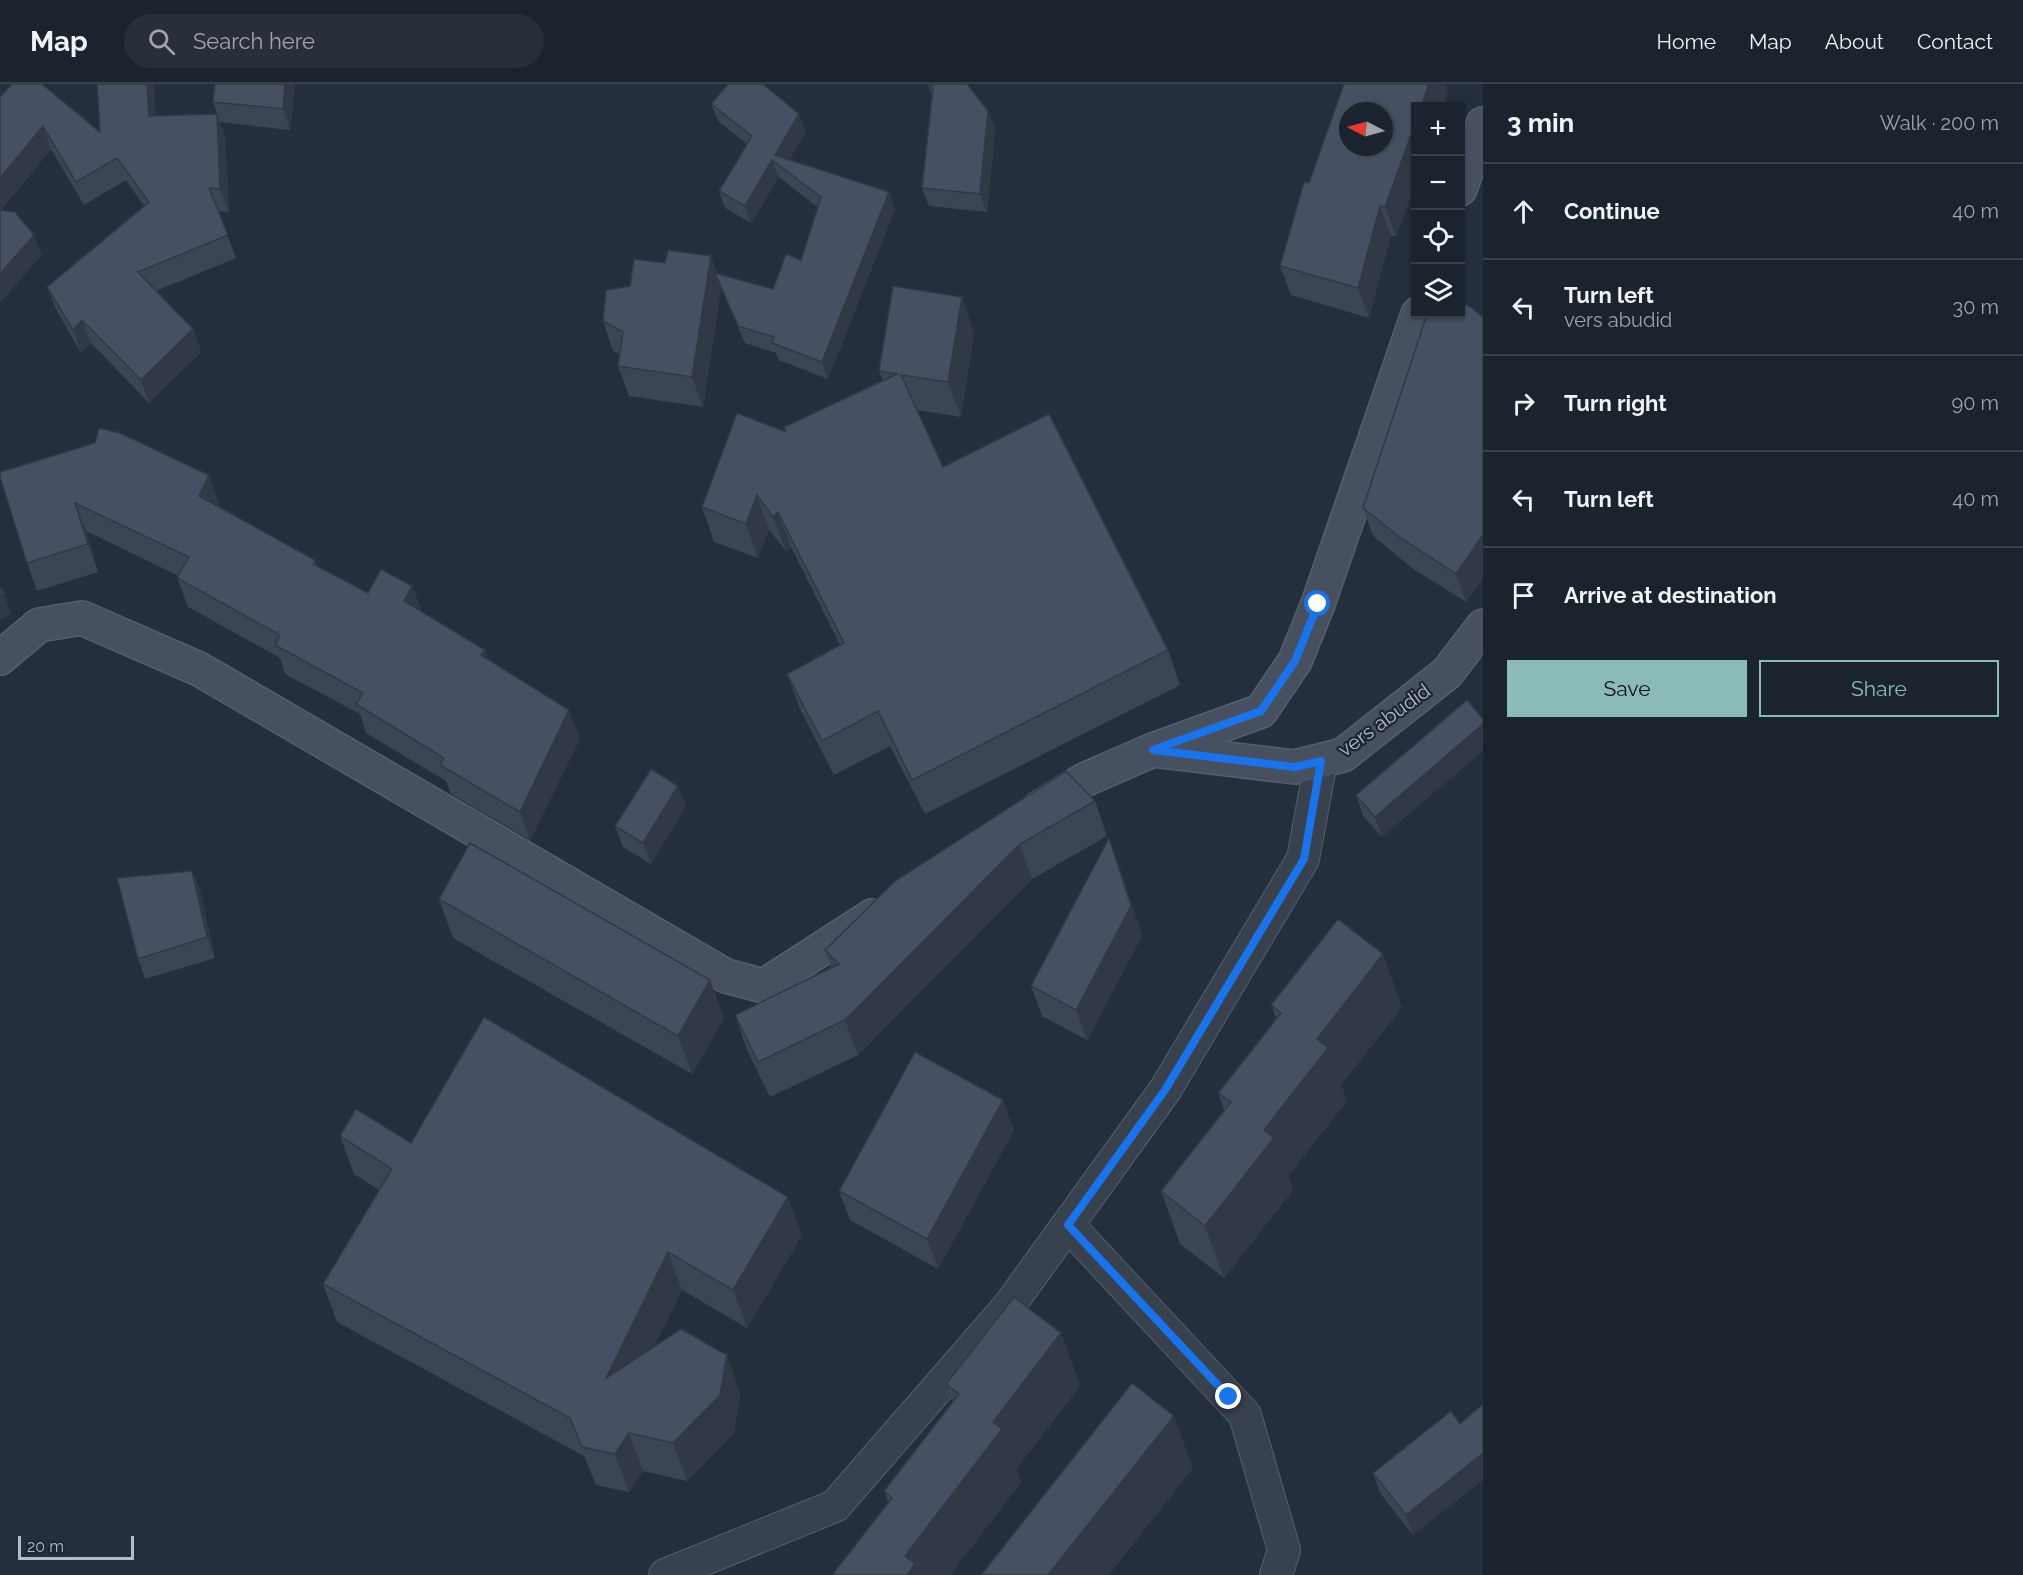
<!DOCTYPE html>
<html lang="en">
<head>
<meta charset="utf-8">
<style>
  :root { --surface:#1b232e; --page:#282f3a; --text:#f1f3f6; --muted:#a0a4aa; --line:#39404a; --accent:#8bbbb9 }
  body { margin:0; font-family:Raleway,sans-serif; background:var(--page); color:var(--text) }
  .controls { position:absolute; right:18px; top:18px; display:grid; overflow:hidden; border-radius:0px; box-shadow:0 2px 4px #0004 }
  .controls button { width:54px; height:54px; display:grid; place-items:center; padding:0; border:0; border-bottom:2px solid var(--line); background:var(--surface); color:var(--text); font:30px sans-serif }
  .compass { position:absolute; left:1339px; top:18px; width:54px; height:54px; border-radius:50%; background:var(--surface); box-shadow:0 2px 4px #0004; rotate:276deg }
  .scale { position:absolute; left:18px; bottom:15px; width:116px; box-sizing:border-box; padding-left:6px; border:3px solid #b4bcc9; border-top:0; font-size:16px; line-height:21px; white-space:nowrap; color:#b4bcc9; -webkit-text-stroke:4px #1d2633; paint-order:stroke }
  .stop { position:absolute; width:18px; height:18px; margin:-14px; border:4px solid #1a73e8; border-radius:50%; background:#fff }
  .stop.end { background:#1a73e8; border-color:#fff; box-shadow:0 2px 6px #0008 }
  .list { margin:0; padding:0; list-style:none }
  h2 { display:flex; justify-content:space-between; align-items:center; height:78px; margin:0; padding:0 24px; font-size:26px }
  h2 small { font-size:20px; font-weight:400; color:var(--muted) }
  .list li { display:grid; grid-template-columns:39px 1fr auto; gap:18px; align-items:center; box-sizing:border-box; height:96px; padding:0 24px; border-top:2px solid var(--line) }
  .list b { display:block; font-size:22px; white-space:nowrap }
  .list p { margin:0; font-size:20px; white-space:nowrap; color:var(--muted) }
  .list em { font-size:20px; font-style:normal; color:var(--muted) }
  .actions { display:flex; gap:12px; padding:18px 24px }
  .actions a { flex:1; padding:14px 0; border:2px solid var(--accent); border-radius:0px; text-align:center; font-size:21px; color:var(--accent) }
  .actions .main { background:var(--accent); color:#111 }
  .icon { flex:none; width:33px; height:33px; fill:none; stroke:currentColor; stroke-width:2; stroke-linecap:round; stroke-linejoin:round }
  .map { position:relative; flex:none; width:1483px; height:1491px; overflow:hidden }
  header { display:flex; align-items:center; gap:36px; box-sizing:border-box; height:84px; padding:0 30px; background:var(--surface); border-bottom:2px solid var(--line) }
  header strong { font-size:28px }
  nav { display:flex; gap:33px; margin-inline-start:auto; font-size:21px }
  .search { width:420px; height:54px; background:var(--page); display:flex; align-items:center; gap:15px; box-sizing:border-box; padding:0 21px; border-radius:33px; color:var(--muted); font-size:22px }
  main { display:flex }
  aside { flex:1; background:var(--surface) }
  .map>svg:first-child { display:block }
</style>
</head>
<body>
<header>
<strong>Map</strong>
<div class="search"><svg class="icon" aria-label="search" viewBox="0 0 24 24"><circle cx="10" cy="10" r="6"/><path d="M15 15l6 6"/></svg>Search here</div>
<nav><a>Home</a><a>Map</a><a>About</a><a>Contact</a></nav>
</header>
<main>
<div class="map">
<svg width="1483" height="1491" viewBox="0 0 1483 1491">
  <rect width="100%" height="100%" fill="#242f3e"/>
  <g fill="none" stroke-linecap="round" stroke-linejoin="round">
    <defs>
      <g id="street">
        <path d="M 1068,1141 L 1245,1331 L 1284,1466 L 1276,1491"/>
        <path d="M 665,1491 L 835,1422 L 1009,1222 L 1165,1006 L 1303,775 L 1321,677"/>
      </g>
      <g id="secondary">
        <path d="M 1460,105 L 1483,40"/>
        <path d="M 0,574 L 39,541 L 82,534 L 199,585 L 726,892 L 764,902 L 872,832"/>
        <path d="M 1161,667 L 1295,683 L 1343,671 L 1447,589 L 1483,542"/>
        <path d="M 1039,724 L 1084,696 L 1153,666 L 1261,627 L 1295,577 L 1318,520 L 1418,230"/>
      </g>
    </defs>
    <use href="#street" stroke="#565f6c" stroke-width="34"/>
    <use href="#secondary" stroke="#565f6c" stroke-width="36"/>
    <use href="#street" stroke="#38414e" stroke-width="32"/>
    <use href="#secondary" stroke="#465061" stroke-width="33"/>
  </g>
  <g fill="#3b4654" fill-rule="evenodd">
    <path d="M 215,0 L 295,0 L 290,46 L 220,38 L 213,18 Z"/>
    <path d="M 928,0 L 967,0 L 988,27 L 995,45 L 987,128 L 929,122 L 922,104 L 932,12 Z"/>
    <path d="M 1344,0 L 1445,0 L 1448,7 L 1442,22 L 1416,22 L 1416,98 L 1396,153 L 1391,151 L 1369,234 L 1291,211 L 1280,182 L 1304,98 L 1309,99 ZM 1348,27 L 1384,27 L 1384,63 L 1348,63 Z"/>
    <path d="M 0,13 L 100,48 L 156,32 L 217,30 L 225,52 L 229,128 L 218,127 L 236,174 L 156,207 L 193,245 L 201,268 L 149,319 L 91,259 L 81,269 L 56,225 L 47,203 L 144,122 L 126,96 L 84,121 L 51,65 L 1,126 L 0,125 Z"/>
    <path d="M 711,20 L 806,47 L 789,76 L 889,108 L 895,125 L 828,295 L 779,276 L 776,269 L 745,259 L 721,205 L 703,323 L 629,312 L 618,282 L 620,270 L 613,267 L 603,237 L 717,189 L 773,205 L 801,176 L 817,123 L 779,93 L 751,139 L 725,124 L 719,107 L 747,60 L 718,37 Z"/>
    <path d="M 1483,233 L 1483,494 L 1466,518 L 1412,484 L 1373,452 L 1363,424 Z"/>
    <path d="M 974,248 L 961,333 L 917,326 L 943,383 L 1168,566 L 1180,601 L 925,730 L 890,662 L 834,691 L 800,625 L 787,590 L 840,561 L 791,463 L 786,467 L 769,446 L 758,474 L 714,458 L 702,423 L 883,297 L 879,287 Z"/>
    <path d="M 95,359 L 219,419 L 218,422 L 315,476 L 317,483 L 368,509 L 412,502 L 422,528 L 488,575 L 580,655 L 530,756 L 451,710 L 446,697 L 366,649 L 360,630 L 285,590 L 280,574 L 188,523 L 177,494 L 179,492 L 86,447 L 98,488 L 37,507 L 27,479 Z"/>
    <path d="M 1467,616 L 1382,753 L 1363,732 L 1356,711 Z"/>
    <path d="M 1095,717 L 1107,752 L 1032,795 L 858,971 L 770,1013 L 747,966 L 735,931 L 831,884 L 825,866 Z"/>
    <path d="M 686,722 L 651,780 L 623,763 L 615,742 Z"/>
    <path d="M 1120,784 L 1142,852 L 1087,956 L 1042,932 L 1031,902 Z"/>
    <path d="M 192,787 L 200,807 L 215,874 L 145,895 L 138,875 Z"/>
    <path d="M 439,815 L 710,896 L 724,934 L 692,990 L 453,854 Z"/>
    <path d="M 1271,921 L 1402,923 L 1341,1001 L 1347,1017 L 1288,1092 L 1293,1106 L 1224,1194 L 1180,1160 L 1161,1107 L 1224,1026 L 1218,1009 L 1276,934 Z"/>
    <path d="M 1014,1046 L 938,1185 L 850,1136 L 839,1107 Z"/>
    <path d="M 340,1052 L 411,1059 L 802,1151 L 747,1244 L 682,1206 L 654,1262 L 740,1309 L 734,1349 L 687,1397 L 643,1387 L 629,1408 L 596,1401 L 584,1372 L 337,1238 L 323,1200 L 379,1106 L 354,1090 Z"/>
    <path d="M 1061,1249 L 1080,1302 L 1016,1385 L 1021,1398 L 950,1491 L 832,1491 L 888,1418 L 884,1407 L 953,1319 L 946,1300 Z"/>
    <path d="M 1451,1327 L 1413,1451 L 1380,1409 L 1373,1389 Z"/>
  </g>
  <g fill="#303945">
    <path d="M 147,0 L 154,0 L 157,55 L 149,32 Z"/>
    <path d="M 285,0 L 295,0 L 290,46 L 283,25 Z"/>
    <path d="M 1429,0 L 1445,0 L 1448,7 L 1442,22 L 1421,22 Z"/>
    <path d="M 988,27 L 995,45 L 987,128 L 980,110 Z"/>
    <path d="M 217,30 L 225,52 L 229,128 L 220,105 Z"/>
    <path d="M 799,30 L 806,47 L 784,84 L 775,71 Z"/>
    <path d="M 1416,37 L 1416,98 L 1396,153 L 1385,123 Z"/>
    <path d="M 43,42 L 51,65 L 1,126 L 0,123 L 0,94 Z"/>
    <path d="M 772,76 L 779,93 L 751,139 L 745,122 Z"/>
    <path d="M 889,108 L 895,125 L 828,295 L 822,278 Z"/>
    <path d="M 1380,122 L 1391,151 L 1369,234 L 1358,204 Z"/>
    <path d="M 34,151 L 42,171 L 0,219 L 0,190 Z"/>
    <path d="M 711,172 L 722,202 L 715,189 L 721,205 L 703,323 L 692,293 Z"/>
    <path d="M 962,213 L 974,248 L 961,333 L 948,298 Z"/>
    <path d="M 82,236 L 91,259 L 81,269 L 73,246 Z"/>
    <path d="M 193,245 L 201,268 L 149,319 L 141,296 Z"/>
    <path d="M 209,391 L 219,419 L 209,440 L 199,412 Z"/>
    <path d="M 757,411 L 769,446 L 758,474 L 746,440 Z"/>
    <path d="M 75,419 L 86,447 L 98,488 L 88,460 Z"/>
    <path d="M 778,428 L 791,463 L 786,467 L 773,433 Z"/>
    <path d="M 1483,451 L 1483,494 L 1466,518 L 1456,490 Z"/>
    <path d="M 412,502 L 423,531 L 404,517 Z"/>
    <path d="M 4,509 L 11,529 L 0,536 L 0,511 Z"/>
    <path d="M 485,566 L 495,594 L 481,571 Z"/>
    <path d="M 569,626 L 580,655 L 530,756 L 520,728 Z"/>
    <path d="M 1483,640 L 1483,667 L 1382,753 L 1375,733 Z"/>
    <path d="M 678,702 L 686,722 L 651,780 L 643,759 Z"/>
    <path d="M 1109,754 L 1120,784 L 1142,852 L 1087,956 L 1076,926 Z"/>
    <path d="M 1020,760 L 1032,795 L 858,971 L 845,936 Z"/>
    <path d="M 192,787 L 200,807 L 215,874 L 207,853 Z"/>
    <path d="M 1383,870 L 1402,923 L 1341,1001 L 1347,1017 L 1288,1092 L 1293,1106 L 1224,1194 L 1205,1142 L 1264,1046 L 1317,955 Z"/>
    <path d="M 710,896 L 724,934 L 692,990 L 678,952 Z"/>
    <path d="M 1003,1016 L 1014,1046 L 938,1185 L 927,1155 Z"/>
    <path d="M 788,1113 L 802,1151 L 747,1244 L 733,1206 Z"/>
    <path d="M 668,1168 L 682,1206 L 620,1332 L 606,1294 Z"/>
    <path d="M 1061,1249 L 1080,1302 L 1016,1385 L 1021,1398 L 950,1491 L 907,1491 L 905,1472 L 993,1338 Z"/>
    <path d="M 727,1271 L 740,1309 L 734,1349 L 687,1397 L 673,1359 Z"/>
    <path d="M 1174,1332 L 1193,1384 L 1109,1491 L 1048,1491 Z"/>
    <path d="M 629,1349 L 643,1387 L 629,1408 L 615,1370 Z"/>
    <path d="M 1483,1369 L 1483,1396 L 1413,1451 L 1406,1431 Z"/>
  </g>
  <g fill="#455162" stroke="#303945" stroke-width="1.5" fill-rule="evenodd">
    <path d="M 12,0 L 42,0 L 100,48 L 97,0 L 147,0 L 149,32 L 217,30 L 220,105 L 209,104 L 228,151 L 138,188 L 193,245 L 141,296 L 82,236 L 73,246 L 47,203 L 149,118 L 117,74 L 76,98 L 43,42 L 0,94 L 0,13 Z"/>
    <path d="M 215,0 L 285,0 L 283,25 L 213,18 Z"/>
    <path d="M 728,0 L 763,0 L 799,30 L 775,71 L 889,108 L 822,278 L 772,259 L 774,253 L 738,242 L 715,189 L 773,205 L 786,170 L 801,176 L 821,113 L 772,76 L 745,122 L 719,107 L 752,52 L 711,20 Z"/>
    <path d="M 930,0 L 967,0 L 988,27 L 980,110 L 922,104 L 933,4 Z"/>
    <path d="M 1344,0 L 1429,0 L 1421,22 L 1416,22 L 1416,37 L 1385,123 L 1380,122 L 1358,204 L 1280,182 L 1304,98 L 1309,99 ZM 1348,27 L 1384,27 L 1384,63 L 1348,63 Z"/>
    <path d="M 0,126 L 15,128 L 34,151 L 0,190 Z"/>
    <path d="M 668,166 L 711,172 L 692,293 L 618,282 L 623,248 L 603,237 L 606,206 L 630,202 L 634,175 L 665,179 Z"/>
    <path d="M 893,202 L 962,213 L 948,298 L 901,291 L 943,383 L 1049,330 L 1168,566 L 912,696 L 878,627 L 822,657 L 787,590 L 844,559 L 778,428 L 773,433 L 757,411 L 746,440 L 702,423 L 737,329 L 786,348 L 784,343 L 897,290 L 879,287 Z"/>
    <path d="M 1461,219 L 1469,222 L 1483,233 L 1483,451 L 1456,490 L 1402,455 L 1363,424 L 1427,230 L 1461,230 Z"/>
    <path d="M 99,344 L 120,349 L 209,391 L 199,412 L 315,476 L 313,480 L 368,509 L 381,485 L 412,502 L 404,517 L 485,566 L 481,571 L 569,626 L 520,728 L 440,681 L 444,674 L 356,620 L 363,609 L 275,561 L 280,551 L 177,494 L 189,473 L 75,419 L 88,460 L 27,479 L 0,393 L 0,388 L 95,359 Z"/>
    <path d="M 0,503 L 4,509 L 0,511 Z"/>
    <path d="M 1467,616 L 1483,635 L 1483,640 L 1375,733 L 1356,711 Z"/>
    <path d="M 651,685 L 678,702 L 643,759 L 615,742 Z"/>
    <path d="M 1066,687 L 1095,717 L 1020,760 L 845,936 L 758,978 L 735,931 L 839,880 L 825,866 L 895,797 Z"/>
    <path d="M 1109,754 L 1131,822 L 1076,926 L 1031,902 Z"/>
    <path d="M 470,759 L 710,896 L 678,952 L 439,815 Z"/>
    <path d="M 192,787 L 207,853 L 138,875 L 117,794 Z"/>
    <path d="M 1338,835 L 1383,870 L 1317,955 L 1328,964 L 1264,1046 L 1274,1054 L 1205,1142 L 1161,1107 L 1231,1018 L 1218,1009 L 1281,929 L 1271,921 Z"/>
    <path d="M 484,933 L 788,1113 L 733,1206 L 668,1168 L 606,1294 L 681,1245 L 727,1271 L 720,1311 L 673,1359 L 629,1349 L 615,1370 L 582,1363 L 570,1334 L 323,1200 L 392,1085 L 340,1052 L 356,1025 L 411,1059 Z"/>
    <path d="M 915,968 L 1003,1016 L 927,1155 L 839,1107 Z"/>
    <path d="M 1014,1213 L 1061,1249 L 993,1338 L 1002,1345 L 905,1472 L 915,1480 L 907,1491 L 832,1491 L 892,1414 L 884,1407 L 959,1310 L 946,1300 Z"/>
    <path d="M 1132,1299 L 1174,1332 L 1048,1491 L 981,1491 Z"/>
    <path d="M 1483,1320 L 1483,1369 L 1406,1431 L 1373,1389 L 1451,1327 L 1460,1340 Z"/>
  </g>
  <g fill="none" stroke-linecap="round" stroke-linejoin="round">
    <path stroke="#1a73e8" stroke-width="8" d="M 1229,1313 L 1068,1141 L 1165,1006 L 1304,775 L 1321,677 L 1295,683 L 1153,666 L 1261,627 L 1295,577 L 1318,520"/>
  </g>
  <g text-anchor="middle" stroke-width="4.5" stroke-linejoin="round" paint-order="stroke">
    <g font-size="20" fill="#b4bcc9" stroke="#1d2633">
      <text transform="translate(1384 636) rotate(-36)" y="7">vers abudid</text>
    </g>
  </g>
</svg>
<div class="controls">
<button>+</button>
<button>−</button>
<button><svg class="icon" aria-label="locate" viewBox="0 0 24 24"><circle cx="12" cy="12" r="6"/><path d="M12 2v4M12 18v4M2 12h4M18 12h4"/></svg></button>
<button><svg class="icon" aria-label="layers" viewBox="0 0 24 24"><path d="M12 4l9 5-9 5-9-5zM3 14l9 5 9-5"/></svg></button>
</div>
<svg class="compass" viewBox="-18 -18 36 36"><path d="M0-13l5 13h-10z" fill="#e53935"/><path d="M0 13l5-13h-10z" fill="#a0a4aa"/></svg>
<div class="scale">20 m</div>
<div class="stop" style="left:1318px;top:520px"></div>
<div class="stop end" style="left:1229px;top:1313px"></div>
</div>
<aside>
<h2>3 min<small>Walk · 200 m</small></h2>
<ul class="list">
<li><svg class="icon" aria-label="ahead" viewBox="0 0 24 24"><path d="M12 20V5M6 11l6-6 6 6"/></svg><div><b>Continue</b></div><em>40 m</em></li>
<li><svg class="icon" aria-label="left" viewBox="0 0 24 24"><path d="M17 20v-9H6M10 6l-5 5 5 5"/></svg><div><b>Turn left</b><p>vers abudid</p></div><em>30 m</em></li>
<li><svg class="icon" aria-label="right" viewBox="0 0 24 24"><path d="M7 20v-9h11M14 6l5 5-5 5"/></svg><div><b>Turn right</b></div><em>90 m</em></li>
<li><svg class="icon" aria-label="left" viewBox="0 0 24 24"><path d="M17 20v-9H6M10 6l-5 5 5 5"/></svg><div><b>Turn left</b></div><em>40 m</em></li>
<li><svg class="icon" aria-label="arrive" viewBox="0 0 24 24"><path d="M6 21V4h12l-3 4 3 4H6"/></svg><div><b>Arrive at destination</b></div></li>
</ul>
<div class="actions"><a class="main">Save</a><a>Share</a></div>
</aside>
</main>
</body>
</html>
